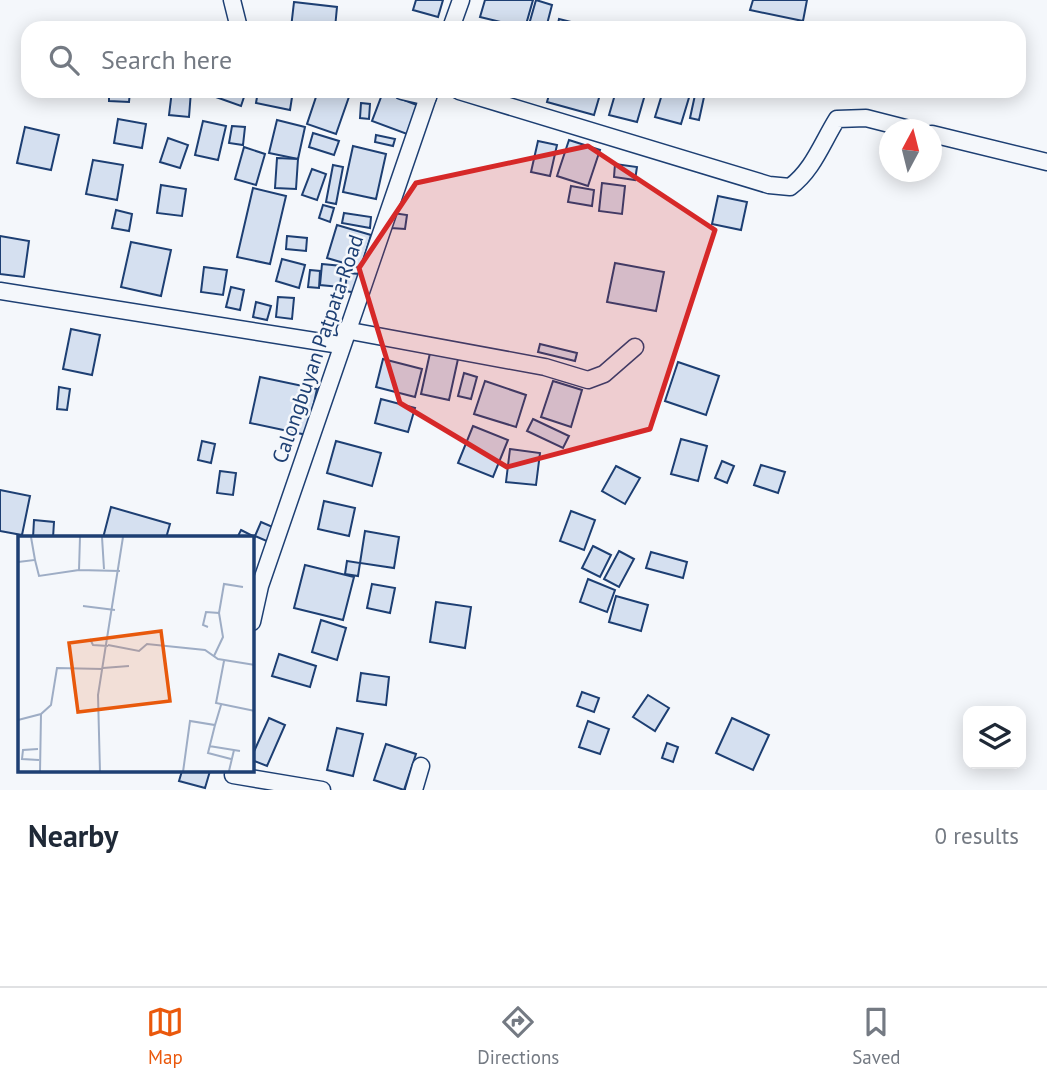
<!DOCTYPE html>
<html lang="en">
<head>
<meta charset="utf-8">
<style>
  :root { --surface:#fff; --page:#f6f6f7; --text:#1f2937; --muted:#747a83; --line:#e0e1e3; --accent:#ea580c }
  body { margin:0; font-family:"PT Sans",sans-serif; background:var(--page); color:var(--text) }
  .controls { position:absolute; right:21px; bottom:21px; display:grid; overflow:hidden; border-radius:14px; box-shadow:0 4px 18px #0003 }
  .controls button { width:63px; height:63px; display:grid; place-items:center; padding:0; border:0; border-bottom:2px solid var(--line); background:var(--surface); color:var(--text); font:35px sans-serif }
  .compass { position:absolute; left:879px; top:119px; width:63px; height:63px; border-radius:50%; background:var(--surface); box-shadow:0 4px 18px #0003; rotate:7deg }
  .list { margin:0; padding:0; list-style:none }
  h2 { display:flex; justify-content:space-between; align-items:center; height:91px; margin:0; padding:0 28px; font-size:30px }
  h2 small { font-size:23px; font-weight:400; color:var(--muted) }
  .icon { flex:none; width:38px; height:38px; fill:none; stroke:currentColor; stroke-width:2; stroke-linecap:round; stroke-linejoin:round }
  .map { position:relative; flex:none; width:1047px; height:790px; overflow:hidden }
  .search { position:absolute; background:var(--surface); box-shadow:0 4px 18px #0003; left:21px; right:21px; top:21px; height:77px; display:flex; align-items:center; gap:18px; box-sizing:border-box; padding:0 24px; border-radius:21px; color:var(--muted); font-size:26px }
  .sheet { height:196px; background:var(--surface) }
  nav { display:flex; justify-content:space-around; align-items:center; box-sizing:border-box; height:98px; border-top:2px solid var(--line); background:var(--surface); font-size:19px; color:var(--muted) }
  nav a { display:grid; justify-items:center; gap:4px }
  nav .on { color:var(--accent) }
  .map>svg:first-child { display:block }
</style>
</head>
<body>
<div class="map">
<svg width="1047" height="790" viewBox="0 0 1047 790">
  <rect width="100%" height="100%" fill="#f4f7fb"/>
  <g fill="#d5e0f0" stroke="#1d3f73" stroke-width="2">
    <path d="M 416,0 L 443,0 L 438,17 L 413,10 Z"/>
    <path d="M 485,0 L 533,0 L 525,28 L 480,17 Z"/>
    <path d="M 536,0 L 552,5 L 546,28 L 528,28 Z"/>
    <path d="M 753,0 L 807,0 L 803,21 L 750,10 Z"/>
    <path d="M 294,2 L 337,7 L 335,28 L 291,28 Z"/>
    <path d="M 559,19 L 579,24 L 578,28 L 557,28 Z"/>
    <path d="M 109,91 L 130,91 L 129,102 L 109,101 Z"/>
    <path d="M 172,91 L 191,91 L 189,117 L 169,115 Z"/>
    <path d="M 199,91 L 246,91 L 241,106 Z"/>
    <path d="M 258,91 L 293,91 L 290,110 L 256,103 Z"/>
    <path d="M 318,91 L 351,91 L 336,134 L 307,124 Z"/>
    <path d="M 550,91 L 601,91 L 594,115 L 547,102 Z"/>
    <path d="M 616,91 L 646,91 L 637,122 L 609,115 Z"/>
    <path d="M 663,91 L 691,91 L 681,124 L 655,117 Z"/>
    <path d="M 383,92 L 417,105 L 407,134 L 372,121 Z"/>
    <path d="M 695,95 L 704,97 L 699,120 L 690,118 Z"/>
    <path d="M 361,103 L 370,104 L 369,119 L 360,118 Z"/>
    <path d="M 118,119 L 146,124 L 142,148 L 114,143 Z"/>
    <path d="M 277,120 L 305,127 L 298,159 L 269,153 Z"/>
    <path d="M 203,121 L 226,126 L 218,160 L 195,155 Z"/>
    <path d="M 232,126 L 245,127 L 243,145 L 229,143 Z"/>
    <path d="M 25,127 L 59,135 L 51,170 L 17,163 Z"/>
    <path d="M 313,133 L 339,141 L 334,155 L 309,147 Z"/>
    <path d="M 376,135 L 395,139 L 393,146 L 375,142 Z"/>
    <path d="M 168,138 L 188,145 L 180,168 L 160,162 Z"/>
    <path d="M 569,140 L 600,150 L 588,186 L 557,176 Z"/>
    <path d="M 538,141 L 557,145 L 550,176 L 531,172 Z"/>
    <path d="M 353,146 L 386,154 L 376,199 L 343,192 Z"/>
    <path d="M 244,147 L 265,154 L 256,185 L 235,179 Z"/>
    <path d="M 277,158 L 298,159 L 296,189 L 275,188 Z"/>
    <path d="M 93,160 L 123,165 L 117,200 L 86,194 Z"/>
    <path d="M 615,164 L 637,167 L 635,180 L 614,177 Z"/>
    <path d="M 333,165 L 343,167 L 336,204 L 326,202 Z"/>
    <path d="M 312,169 L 326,174 L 317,200 L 302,195 Z"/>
    <path d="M 602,183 L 625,186 L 622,214 L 599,211 Z"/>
    <path d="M 161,185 L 186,189 L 182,216 L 157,213 Z"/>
    <path d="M 571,186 L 594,190 L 592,206 L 568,202 Z"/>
    <path d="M 253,188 L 286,196 L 270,264 L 237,257 Z"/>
    <path d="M 718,196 L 747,202 L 741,230 L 712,224 Z"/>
    <path d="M 323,205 L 334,208 L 330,222 L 319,218 Z"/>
    <path d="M 116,210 L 132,214 L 129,231 L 112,228 Z"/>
    <path d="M 344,213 L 371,217 L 370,228 L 342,223 Z"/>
    <path d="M 393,213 L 407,215 L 405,229 L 391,228 Z"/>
    <path d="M 337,225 L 371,235 L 361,268 L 327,258 Z"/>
    <path d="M 0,236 L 29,241 L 24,277 L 0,274 Z"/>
    <path d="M 287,236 L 307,238 L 306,251 L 286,249 Z"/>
    <path d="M 131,242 L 171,250 L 161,296 L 121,287 Z"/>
    <path d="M 282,259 L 305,265 L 299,288 L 276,281 Z"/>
    <path d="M 615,263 L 664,272 L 656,311 L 607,302 Z"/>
    <path d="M 322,264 L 342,266 L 340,287 L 320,285 Z"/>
    <path d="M 204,267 L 227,270 L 223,295 L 201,292 Z"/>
    <path d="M 310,270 L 320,271 L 319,288 L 308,287 Z"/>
    <path d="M 347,273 L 360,274 L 358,293 L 345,291 Z"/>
    <path d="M 231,287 L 244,290 L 240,310 L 226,307 Z"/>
    <path d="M 278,297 L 294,298 L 292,319 L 276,317 Z"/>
    <path d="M 256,302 L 271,306 L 267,320 L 253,317 Z"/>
    <path d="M 71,329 L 100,335 L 92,375 L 63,369 Z"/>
    <path d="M 540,344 L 577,353 L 575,361 L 538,352 Z"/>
    <path d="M 430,353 L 458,359 L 449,400 L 421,394 Z"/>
    <path d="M 383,359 L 422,369 L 415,397 L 376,387 Z"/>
    <path d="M 678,362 L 719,376 L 706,415 L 665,401 Z"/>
    <path d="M 464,373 L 477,377 L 471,399 L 458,396 Z"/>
    <path d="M 260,377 L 317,389 L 307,435 L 250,423 Z"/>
    <path d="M 485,381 L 526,395 L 516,427 L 474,414 Z"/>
    <path d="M 553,381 L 582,390 L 571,427 L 541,417 Z"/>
    <path d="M 59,387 L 70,389 L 67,410 L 57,409 Z"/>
    <path d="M 381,399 L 415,408 L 408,432 L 375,423 Z"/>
    <path d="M 533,419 L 569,436 L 563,448 L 527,431 Z"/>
    <path d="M 473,426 L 508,440 L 493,477 L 458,463 Z"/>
    <path d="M 681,439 L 707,446 L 698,481 L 671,474 Z"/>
    <path d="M 202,441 L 215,444 L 211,463 L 198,460 Z"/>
    <path d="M 336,441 L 381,453 L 372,486 L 327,473 Z"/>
    <path d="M 510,449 L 540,453 L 536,485 L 506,482 Z"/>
    <path d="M 722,461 L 734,466 L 727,483 L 715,478 Z"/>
    <path d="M 761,465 L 785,472 L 778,493 L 754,485 Z"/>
    <path d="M 616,466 L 640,478 L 625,504 L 602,491 Z"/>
    <path d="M 220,471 L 236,473 L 233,495 L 217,493 Z"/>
    <path d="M 0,490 L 30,496 L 22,535 L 0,531 Z"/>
    <path d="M 324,501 L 355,508 L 349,536 L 318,529 Z"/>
    <path d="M 111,507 L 170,524 L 166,538 L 103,538 Z"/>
    <path d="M 571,511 L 595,520 L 584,550 L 560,541 Z"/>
    <path d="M 34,520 L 54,522 L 53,538 L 33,538 Z"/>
    <path d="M 261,522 L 275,528 L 269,542 L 255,536 Z"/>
    <path d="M 241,530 L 255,537 L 252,542 L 252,538 L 237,538 Z"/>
    <path d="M 365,531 L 399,537 L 394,568 L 360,563 Z"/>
    <path d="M 593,546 L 611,555 L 600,577 L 582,568 Z"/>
    <path d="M 619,551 L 634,559 L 619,587 L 604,579 Z"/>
    <path d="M 651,552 L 687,562 L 683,578 L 646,568 Z"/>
    <path d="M 347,561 L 360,563 L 358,576 L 345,574 Z"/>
    <path d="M 305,565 L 354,577 L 343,620 L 294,608 Z"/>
    <path d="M 588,579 L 615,590 L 607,612 L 580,602 Z"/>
    <path d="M 372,584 L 395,588 L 390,613 L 367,608 Z"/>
    <path d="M 616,596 L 648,605 L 641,631 L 609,622 Z"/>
    <path d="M 436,602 L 471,607 L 465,648 L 430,642 Z"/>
    <path d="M 321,620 L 346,628 L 337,660 L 312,652 Z"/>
    <path d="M 279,654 L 316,666 L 310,687 L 272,676 Z"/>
    <path d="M 361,673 L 389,677 L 386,705 L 357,701 Z"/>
    <path d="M 582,692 L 599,698 L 594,712 L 577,706 Z"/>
    <path d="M 648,695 L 669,708 L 655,731 L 633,717 Z"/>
    <path d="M 269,718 L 285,725 L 267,766 L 252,760 L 252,756 Z"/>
    <path d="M 732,718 L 769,735 L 753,770 L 716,753 Z"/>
    <path d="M 588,721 L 609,729 L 600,754 L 579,747 Z"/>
    <path d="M 337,728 L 363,734 L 353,776 L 327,770 Z"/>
    <path d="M 667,743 L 678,747 L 673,762 L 662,758 Z"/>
    <path d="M 386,744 L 416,754 L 404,790 L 374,780 Z"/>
    <path d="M 182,771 L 210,771 L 205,788 L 179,781 Z"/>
  </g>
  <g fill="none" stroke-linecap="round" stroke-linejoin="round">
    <defs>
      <g id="street">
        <path d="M 232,0 L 239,28"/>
        <path d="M 451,28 L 461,0"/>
        <path d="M 402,91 L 428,97"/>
        <path d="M 459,91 L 769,185 L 790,187 C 813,170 822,143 837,119 L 866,118 L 913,130"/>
        <path d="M 932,134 L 1047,162"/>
        <path d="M 0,291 L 340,345"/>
        <path d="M 345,330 L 545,367 L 588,380 L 604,374 L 635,347"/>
        <path d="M 252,622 L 260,586 L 430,91"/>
        <path d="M 233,775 L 322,790"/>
        <path d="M 414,790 L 421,766"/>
      </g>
    </defs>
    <use href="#street" stroke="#1d3f73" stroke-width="19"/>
    <use href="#street" stroke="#f4f7fb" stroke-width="16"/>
  </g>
  <path fill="#d62828" fill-opacity="0.2" stroke="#d62828" stroke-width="5" stroke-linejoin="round" d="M 588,146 L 715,230 L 650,429 L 507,467 L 400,403 L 359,268 L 416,183 Z"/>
  <g text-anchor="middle" stroke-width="5" stroke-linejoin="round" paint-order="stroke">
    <g font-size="21" fill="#1d3f73" stroke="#f4f7fb">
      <text transform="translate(318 349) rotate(-71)" y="7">Calongbuyan Patpata Road</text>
    </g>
  </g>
  <g transform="translate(18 536)">
    <rect width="236" height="236" fill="#f4f7fb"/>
    <path fill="none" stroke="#9eadc5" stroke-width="2" d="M 62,1 L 61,34 L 102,35M 84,1 L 86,33M 17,24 L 21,40 L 61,34M 0,26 L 17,24 L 13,1M 65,70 L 97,74M 201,77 L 206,48 L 225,51M 190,91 L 185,89 L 188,76 L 201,77 L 205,101 L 196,120M 72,103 L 75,109 L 90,110M 90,109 L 121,115 L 129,108 L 187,114 L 200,123 L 237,129M 206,125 L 198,167 L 237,175M 85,132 L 111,130M 0,184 L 23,178 L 33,169 L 39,132 L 85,133M 197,189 L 190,217 L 213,223M 191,210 L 222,215M 20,213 L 5,214 L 4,223 L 21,224M 211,235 L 216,214M 22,236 L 23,178M 82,236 L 80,159 L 105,1M 165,236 L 172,185 L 197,189 L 203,169M 181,236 L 216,236"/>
    <path fill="#e8590c" fill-opacity="0.15" stroke="#e8590c" stroke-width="3.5" d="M 143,95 L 152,165 L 60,176 L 51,107 Z"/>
    <rect width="236" height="236" fill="none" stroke="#1d3f73" stroke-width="3.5"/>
  </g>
</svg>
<div class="controls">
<button><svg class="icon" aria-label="layers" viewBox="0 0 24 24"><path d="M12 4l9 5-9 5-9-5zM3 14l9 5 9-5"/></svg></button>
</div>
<svg class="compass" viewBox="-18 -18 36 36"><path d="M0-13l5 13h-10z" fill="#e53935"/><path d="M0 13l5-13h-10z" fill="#747a83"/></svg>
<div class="search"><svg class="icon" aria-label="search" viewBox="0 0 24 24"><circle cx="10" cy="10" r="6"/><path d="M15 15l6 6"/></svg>Search here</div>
</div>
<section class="sheet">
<h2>Nearby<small>0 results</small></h2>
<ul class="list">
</ul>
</section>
<nav>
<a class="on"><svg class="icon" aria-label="map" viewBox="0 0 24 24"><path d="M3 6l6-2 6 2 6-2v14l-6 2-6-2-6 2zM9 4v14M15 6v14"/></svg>Map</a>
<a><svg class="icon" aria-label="directions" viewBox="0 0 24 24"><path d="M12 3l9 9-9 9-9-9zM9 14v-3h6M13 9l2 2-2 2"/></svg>Directions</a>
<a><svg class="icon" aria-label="saved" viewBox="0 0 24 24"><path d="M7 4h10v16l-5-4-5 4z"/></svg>Saved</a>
</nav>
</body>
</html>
